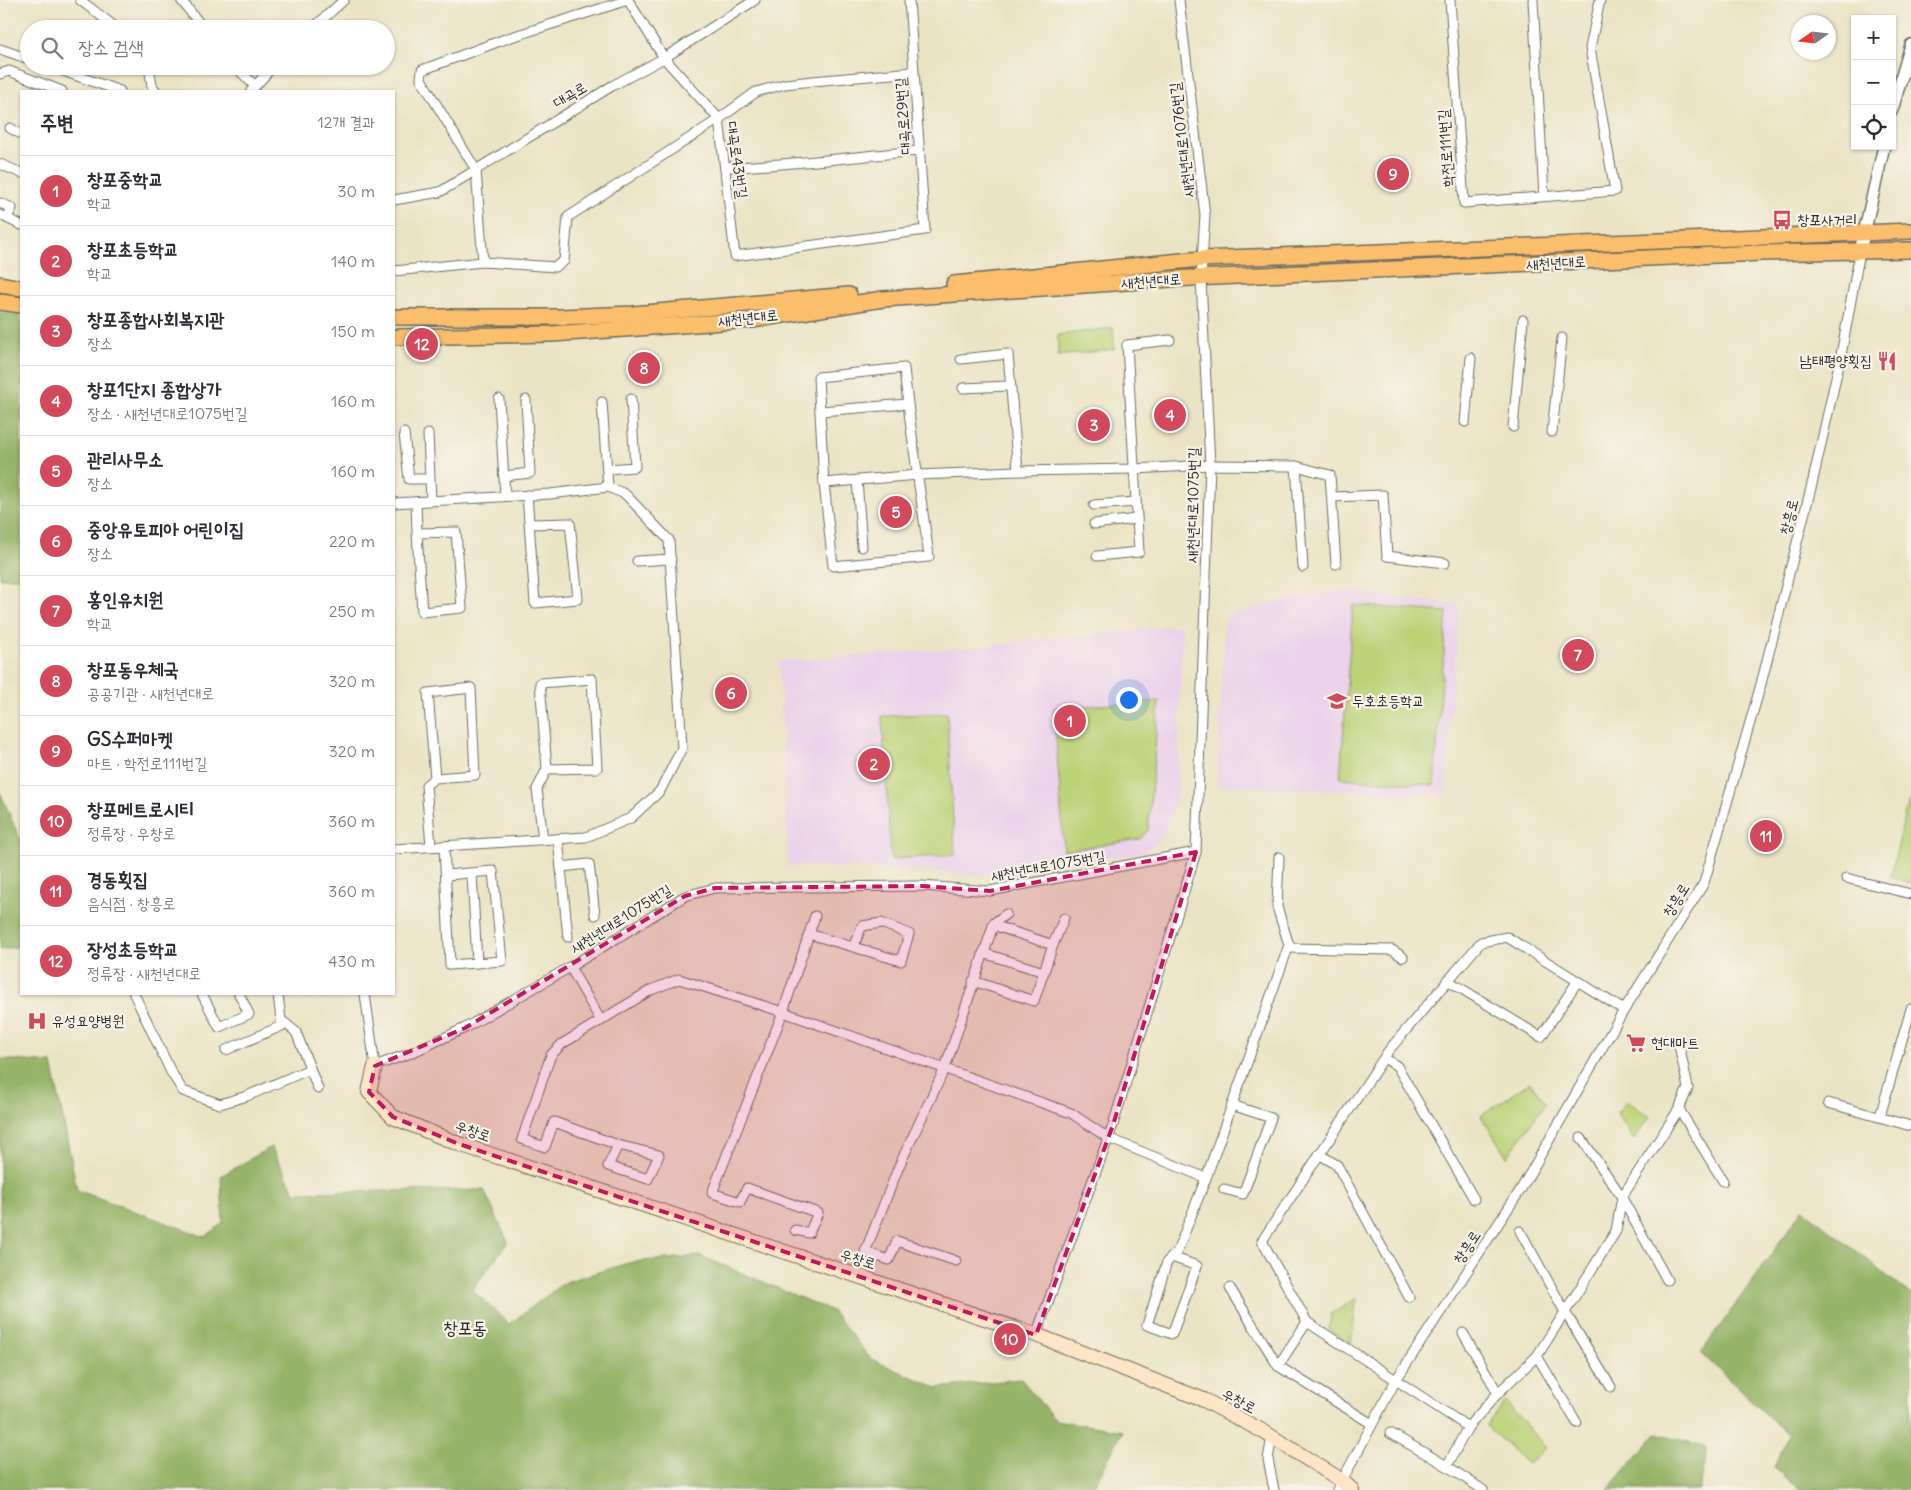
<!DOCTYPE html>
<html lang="ko">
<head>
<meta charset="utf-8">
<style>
  :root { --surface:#fff; --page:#f7f7f7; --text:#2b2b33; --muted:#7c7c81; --line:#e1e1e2; --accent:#d1495b }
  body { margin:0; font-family:Delius,"Poor Story",sans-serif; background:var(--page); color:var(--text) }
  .controls { position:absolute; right:15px; top:15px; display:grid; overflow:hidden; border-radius:0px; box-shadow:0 1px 4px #0004 }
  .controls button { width:45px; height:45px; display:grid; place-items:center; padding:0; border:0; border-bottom:1px solid var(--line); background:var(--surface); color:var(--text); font:25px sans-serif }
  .compass { position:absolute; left:1791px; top:15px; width:45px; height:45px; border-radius:50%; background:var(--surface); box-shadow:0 1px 4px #0004; rotate:256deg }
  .you { position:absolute; left:1128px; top:699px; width:18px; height:18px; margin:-12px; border:4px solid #fff; border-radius:50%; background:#1a73e8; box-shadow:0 0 0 8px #1a73e833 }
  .badge { display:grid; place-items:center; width:32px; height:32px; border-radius:50%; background:var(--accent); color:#fff; font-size:16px; font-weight:700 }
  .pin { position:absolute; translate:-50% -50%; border:2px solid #fff; box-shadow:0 1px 5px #0006 }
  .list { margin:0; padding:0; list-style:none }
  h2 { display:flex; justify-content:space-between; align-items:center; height:65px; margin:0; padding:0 20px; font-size:21px }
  h2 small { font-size:16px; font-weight:400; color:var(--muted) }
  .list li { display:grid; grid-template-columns:32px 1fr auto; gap:15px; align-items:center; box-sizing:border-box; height:70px; padding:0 20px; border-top:1px solid var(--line) }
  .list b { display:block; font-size:19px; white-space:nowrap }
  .list p { margin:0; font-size:16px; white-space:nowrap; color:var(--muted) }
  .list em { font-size:16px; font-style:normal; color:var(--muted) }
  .icon { flex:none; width:28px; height:28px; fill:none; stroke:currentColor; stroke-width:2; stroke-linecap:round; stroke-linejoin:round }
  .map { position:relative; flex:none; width:1911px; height:1490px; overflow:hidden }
  .search { position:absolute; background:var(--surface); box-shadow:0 1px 4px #0004; left:20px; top:20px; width:375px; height:55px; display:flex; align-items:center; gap:12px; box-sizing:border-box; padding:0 18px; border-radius:28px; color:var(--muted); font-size:19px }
  .panel { position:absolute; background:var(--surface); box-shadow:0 1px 4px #0004; left:20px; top:90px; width:375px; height:905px; border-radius:0px }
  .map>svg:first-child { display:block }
</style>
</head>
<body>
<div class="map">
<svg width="1911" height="1490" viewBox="0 0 1911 1490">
  <rect width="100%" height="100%" fill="#f7f3e8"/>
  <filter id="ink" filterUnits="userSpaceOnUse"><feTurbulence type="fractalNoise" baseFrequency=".02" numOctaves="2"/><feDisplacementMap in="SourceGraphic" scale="10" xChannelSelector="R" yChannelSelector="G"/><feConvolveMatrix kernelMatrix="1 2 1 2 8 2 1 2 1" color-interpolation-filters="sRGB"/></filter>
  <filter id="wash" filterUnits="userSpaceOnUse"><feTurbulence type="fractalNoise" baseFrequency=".0096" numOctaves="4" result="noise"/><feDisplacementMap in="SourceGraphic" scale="20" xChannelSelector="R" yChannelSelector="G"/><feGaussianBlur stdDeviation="1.12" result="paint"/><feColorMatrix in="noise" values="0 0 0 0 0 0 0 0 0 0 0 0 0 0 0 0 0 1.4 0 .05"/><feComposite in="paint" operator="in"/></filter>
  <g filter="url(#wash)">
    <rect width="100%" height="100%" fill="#ebe4c4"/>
    <g fill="#ecd1ea">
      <path d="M 1343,591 L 1459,605 L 1445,796 L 1217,785 L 1225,617 L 1292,598 Z"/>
      <path d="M 1182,625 L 1178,793 L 1162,838 L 1143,853 L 978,875 L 901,869 L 788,866 L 779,661 L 953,649 Z"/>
    </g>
    <g fill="#bcd277" stroke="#747e51">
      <path d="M 1113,328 L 1114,349 L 1058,356 L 1058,335 Z"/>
      <path d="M 1353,605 L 1447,612 L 1434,785 L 1340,778 Z"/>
      <path d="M 1159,701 L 1148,830 L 1140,839 L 1064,851 L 1054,708 Z"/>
      <path d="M 947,713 L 955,855 L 891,859 L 882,716 Z"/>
      <path d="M 1911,800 L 1911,883 L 1891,877 L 1905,813 Z"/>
      <path d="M 1530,1082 L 1546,1103 L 1507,1157 L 1481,1116 Z"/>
      <path d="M 1627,1101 L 1650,1117 L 1634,1140 L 1617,1113 Z"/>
      <path d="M 1357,1298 L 1351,1344 L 1329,1329 L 1331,1314 Z"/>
      <path d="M 1505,1401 L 1546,1448 L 1528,1464 L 1486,1426 Z"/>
    </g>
    <g fill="#95b468" stroke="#60704a">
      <path d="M 0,312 L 21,316 L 21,578 L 0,578 Z"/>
      <path d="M 0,792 L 21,842 L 21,946 L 0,950 Z"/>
      <path d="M 0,1059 L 52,1063 L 77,1190 L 205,1237 L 223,1223 L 221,1176 L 271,1147 L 295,1192 L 484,1190 L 508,1242 L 472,1290 L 509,1324 L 565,1282 L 632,1262 L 701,1256 L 832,1311 L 871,1359 L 937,1388 L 1021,1379 L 1055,1420 L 1123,1431 L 1092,1490 L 0,1490 Z"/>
      <path d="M 1803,1209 L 1911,1295 L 1911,1490 L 1800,1490 L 1774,1468 L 1788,1435 L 1701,1353 Z"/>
      <path d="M 1657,1433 L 1707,1447 L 1699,1490 L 1608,1490 Z"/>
    </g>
  </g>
  <g filter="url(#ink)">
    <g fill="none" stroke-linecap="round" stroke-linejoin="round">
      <defs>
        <g id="minor">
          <path d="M 80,0 L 118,29"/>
          <path d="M 181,0 L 204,29"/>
          <path d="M 1450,0 L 1464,203 L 1615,191 L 1590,48 L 1600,0"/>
          <path d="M 1533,0 L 1544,196"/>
          <path d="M 312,29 L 344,0"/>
          <path d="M 0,49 L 29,59"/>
          <path d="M 49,66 L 120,91"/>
          <path d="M 149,66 L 152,86 L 156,91"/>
          <path d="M 235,66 L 254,85"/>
          <path d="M 0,74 L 9,71 L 62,91"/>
          <path d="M 251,91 L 273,66"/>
          <path d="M 10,128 L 21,134"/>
          <path d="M 0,164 L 21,173"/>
          <path d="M 726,167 C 791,166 855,156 919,151"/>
          <path d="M 394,200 L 440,192 L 612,86 L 664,58 L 755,0"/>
          <path d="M 0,203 L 12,208 L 7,218"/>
          <path d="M 0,215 L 21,225"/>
          <path d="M 483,262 L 476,170 L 421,79 L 422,70 L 508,38 L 628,0 L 664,58 L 719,119 L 735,256 L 925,230 L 909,0"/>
          <path d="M 394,271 L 483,262 L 555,267 L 564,261 L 568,217 L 719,119 L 756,92 L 785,84 L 813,81 L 913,72"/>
          <path d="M 961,359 L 1008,354 L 1018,471"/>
          <path d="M 963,388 L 1009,386"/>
          <path d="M 499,399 L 505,496"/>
          <path d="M 602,402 L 608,487"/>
          <path d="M 821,411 L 907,404"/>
          <path d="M 1465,422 L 1471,358"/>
          <path d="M 1513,427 L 1523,320"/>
          <path d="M 1552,432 L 1562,338"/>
          <path d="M 404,433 L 409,479 L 429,479"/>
          <path d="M 428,434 L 431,501"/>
          <path d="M 1296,466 L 1330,475 L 1336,564"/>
          <path d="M 607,469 L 635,467 L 631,399"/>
          <path d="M 504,476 L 530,473 L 526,400"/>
          <path d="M 857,480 L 862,547"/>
          <path d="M 824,483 L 818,377 L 904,368 C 910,431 921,494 929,557 L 833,566 L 824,483 L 918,475 L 1018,471 L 1134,469 L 1210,465 L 1296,466 L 1303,567"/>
          <path d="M 527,495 L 535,603 L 578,599 L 570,523 L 529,524"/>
          <path d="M 1332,497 L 1383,495 L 1387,556 L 1445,563"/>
          <path d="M 416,502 L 417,533 L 456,532 L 462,608 L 422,612 L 417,533"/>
          <path d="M 394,503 L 550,494 L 608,487 L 625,494 L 669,540 L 682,748 L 660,791 L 631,818 L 586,837 L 394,849"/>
          <path d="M 1094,505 L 1136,502"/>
          <path d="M 1094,524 L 1137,519"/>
          <path d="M 1097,556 L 1139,552 L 1127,345 L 1170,340"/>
          <path d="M 637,561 L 671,559"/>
          <path d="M 558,839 L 568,937"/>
          <path d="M 543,840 L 537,789 L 547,769 L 597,768 L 592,679 L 540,683 L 547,769"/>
          <path d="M 431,846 L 426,785 L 435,778 L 475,775 L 471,688 L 428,693 L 435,778"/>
          <path d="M 444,846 L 450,965 L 502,961 L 493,871 L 446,875"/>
          <path d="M 561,867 L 589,864 L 595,915"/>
          <path d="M 472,874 L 477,963"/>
          <path d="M 1846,878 L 1911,894"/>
          <path d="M 993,925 L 1053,945 L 1064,918"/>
          <path d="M 809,934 L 901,961 L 909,934 L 881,923 L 862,926 L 853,947"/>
          <path d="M 1288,948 L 1392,950 L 1403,957"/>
          <path d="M 983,953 L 1044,972"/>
          <path d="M 570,967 L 601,1021"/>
          <path d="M 1447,980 L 1541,1037 L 1577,982"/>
          <path d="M 973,981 L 1034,1001 L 1053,945"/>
          <path d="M 134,994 L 171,1072 L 183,1091 L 220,1104 L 247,1096 L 310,1069"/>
          <path d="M 202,994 L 219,1027 L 249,1014 L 239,994"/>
          <path d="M 278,994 L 281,1020 L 296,1032 L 318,1089"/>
          <path d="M 365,994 L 375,1066 L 411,1053 L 465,1028 L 570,967 L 685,896 L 715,888 L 922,886 L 990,891 L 1196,852"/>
          <path d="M 1679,1045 L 1688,1088 L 1679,1109 L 1723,1181"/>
          <path d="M 226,1050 L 286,1024"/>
          <path d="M 1384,1058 L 1397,1066 L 1474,1199"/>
          <path d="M 1828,1103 L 1911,1126"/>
          <path d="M 1880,1116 L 1911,1009"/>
          <path d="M 1581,1138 L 1622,1197 L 1679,1109"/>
          <path d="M 618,1145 L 659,1155 L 648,1179 L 608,1166 L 618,1145 L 554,1122 L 545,1147 L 522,1139 L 551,1055 L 562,1044 L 651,990 L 679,979 L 783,1012 L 1071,1113 L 1108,1138 L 1206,1178"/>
          <path d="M 1319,1154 L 1337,1165 L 1409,1297"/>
          <path d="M 1224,1189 L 1243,1194 L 1271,1118 L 1232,1105"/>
          <path d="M 1622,1198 L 1667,1280"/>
          <path d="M 795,1230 L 809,1233 L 818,1213 L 747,1188 L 740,1202 L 712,1193 L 783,1012 L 815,916"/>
          <path d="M 1520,1231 L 1565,1312 L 1616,1231 L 1622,1197"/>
          <path d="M 1172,1257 L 1197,1266 L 1172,1334 L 1147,1325 L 1167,1262 L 1177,1252 L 1206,1178 L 1289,945 L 1277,907 L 1279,857"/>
          <path d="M 956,1261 L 897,1241 L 889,1260 L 865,1252 L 899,1166 L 945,1068 L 994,923 L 1006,914"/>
          <path d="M 1230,1288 L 1278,1366"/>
          <path d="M 1307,1322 L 1278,1366 L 1372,1424"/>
          <path d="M 1463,1333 L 1498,1393 L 1537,1356"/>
          <path d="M 1036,1335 L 1113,1125 L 1196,852 L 1210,465 L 1201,278 L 1205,215 L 1179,0"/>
          <path d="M 1498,1393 L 1468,1427 L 1307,1322 L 1262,1241 L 1389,1050 L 1481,942 L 1507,937 L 1624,1010"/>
          <path d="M 1577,1423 L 1537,1356 L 1565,1312 L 1611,1387"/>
          <path d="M 1390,1433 L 1447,1466 L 1468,1427"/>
          <path d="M 1272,1437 L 1268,1459 L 1274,1490"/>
          <path d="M 1447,1466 L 1483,1490"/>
          <path d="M 1337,1490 L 1396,1380 L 1521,1189 L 1624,1010 L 1704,883 L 1761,684 L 1813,480 L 1841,355 L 1860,251"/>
        </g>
        <g id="tertiary">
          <path d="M 1892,110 L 1911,45"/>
          <path d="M 1860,251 L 1884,146"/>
        </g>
        <path id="secondary" d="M 375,1066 L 369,1092 L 393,1117 L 459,1144 L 1036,1335 L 1204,1400 L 1264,1432 L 1341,1480 L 1352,1490"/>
        <g id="primary">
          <path d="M 0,284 L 21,288"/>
          <path d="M 954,284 L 1201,259 L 1911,231"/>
          <path d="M 0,302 L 21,305"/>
          <path d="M 394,317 L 560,317 L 633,314 L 849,295"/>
          <path d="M 394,337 L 552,334 L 752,320 L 883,299 L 1170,279 L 1762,253 L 1911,250"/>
        </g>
      </defs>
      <use href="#minor" stroke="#6e6c61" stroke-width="11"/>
      <use href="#tertiary" stroke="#6e6c61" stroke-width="14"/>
      <use href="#secondary" stroke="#6e6c61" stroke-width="16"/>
      <use href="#primary" stroke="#6e6c61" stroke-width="18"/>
      <use href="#minor" stroke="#fff" stroke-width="9"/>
      <use href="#tertiary" stroke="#fff" stroke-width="11"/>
      <use href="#secondary" stroke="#fde5c5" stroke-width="14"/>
      <use href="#primary" stroke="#fabe6d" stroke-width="15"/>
    </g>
  </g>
  <path fill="#c2185b" fill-opacity="0.2" stroke="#c2185b" stroke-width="4" stroke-dasharray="10 6" stroke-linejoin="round" d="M 1196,852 L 1113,1125 L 1036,1335 L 459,1144 L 393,1117 L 369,1092 L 375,1066 L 465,1028 L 685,896 L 715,888 L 922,886 L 990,891 Z"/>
  <defs>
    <symbol id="bus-bare" viewBox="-9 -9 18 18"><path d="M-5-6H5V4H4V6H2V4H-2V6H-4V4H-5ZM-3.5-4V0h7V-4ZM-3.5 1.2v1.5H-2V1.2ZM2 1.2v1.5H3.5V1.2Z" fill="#d1495b" stroke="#f7f3e8" stroke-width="2.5" paint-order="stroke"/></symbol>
    <symbol id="restaurant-bare" viewBox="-9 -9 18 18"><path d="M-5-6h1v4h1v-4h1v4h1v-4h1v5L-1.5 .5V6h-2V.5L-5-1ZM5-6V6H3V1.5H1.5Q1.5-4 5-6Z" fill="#d1495b" stroke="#f7f3e8" stroke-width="2.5" paint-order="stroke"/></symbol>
    <symbol id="school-bare" viewBox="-9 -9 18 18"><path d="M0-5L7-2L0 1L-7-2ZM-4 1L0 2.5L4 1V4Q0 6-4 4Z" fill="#d1495b" stroke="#f7f3e8" stroke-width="2.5" paint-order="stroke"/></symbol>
    <symbol id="hospital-bare" viewBox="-9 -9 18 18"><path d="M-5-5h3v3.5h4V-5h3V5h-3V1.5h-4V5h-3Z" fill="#d1495b" stroke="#f7f3e8" stroke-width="2.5" paint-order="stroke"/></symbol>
    <symbol id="supermarket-bare" viewBox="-9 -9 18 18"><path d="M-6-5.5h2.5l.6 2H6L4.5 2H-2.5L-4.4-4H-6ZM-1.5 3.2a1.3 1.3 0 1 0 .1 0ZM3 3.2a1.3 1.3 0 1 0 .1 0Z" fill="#d1495b" stroke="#f7f3e8" stroke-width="2.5" paint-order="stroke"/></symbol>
  </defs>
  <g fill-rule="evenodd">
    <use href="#bus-bare" x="1768" y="206" width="28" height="28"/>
    <use href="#restaurant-bare" x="1873" y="347" width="28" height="28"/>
    <use href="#school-bare" x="1323" y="687" width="28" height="28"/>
    <use href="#hospital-bare" x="23" y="1007" width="28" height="28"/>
    <use href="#supermarket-bare" x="1622" y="1029" width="28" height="28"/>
  </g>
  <g text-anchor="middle" stroke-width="4.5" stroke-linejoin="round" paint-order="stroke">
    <g font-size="15" fill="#2b2b2b" stroke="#f7f3e8">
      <text transform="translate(570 95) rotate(-31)" y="5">대곡로</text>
      <text transform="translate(903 116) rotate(-94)" y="5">대곡로29번길</text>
      <text transform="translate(1182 140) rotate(-97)" y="5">새천년대로1076번길</text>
      <text transform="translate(1446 148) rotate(-94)" y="5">학전로111번길</text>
      <text transform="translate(737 160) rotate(82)" y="5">대곡로43번길</text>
      <text transform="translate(1556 263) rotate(-3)" y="5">새천년대로</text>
      <text transform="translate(1151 281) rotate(-4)" y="5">새천년대로</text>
      <text transform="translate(748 318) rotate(-6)" y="5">새천년대로</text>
      <text transform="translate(1193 505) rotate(-89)" y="5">새천년대로1075번길</text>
      <text transform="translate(1789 517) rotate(-76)" y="5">창흥로</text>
      <text transform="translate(1048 866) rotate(-10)" y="5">새천년대로1075번길</text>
      <text transform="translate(1676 900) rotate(-58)" y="5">창흥로</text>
      <text transform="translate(621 919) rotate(-32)" y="5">새천년대로1075번길</text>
      <text transform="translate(473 1131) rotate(19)" y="5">우창로</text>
      <text transform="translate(1467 1247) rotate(-57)" y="5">창흥로</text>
      <text transform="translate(858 1259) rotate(18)" y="5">우창로</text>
      <text transform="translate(1239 1401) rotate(28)" y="5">우창로</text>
    </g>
    <g font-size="15" fill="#2b2b2b" stroke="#f7f3e8" text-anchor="start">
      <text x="1797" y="225">창포사거리</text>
      <text x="1872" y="366" text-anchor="end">남태평양횟집</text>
      <text x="1352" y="706">두호초등학교</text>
      <text x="52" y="1026">유성요양병원</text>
      <text x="1651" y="1048">현대마트</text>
    </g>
    <g font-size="18" fill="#2b2b2b" stroke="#f7f3e8">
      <text x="465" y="1334">창포동</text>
    </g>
  </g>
</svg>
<div class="controls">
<button>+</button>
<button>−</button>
<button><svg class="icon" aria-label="locate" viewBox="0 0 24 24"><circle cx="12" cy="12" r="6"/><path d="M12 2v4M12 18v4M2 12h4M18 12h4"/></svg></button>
</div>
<svg class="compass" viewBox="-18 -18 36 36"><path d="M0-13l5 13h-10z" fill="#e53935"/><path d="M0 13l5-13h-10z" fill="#7c7c81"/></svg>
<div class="you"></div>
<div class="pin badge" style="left:1070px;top:721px">1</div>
<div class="pin badge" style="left:874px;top:764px">2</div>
<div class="pin badge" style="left:1094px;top:425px">3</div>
<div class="pin badge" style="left:1170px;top:415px">4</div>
<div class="pin badge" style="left:896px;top:512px">5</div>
<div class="pin badge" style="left:731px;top:693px">6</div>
<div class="pin badge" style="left:1578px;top:655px">7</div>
<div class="pin badge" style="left:644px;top:368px">8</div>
<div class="pin badge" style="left:1393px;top:174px">9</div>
<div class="pin badge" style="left:1010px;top:1339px">10</div>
<div class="pin badge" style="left:1766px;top:836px">11</div>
<div class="pin badge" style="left:422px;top:344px">12</div>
<div class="search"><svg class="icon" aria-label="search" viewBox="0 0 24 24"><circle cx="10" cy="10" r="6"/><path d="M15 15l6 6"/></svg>장소 검색</div>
<section class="panel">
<h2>주변<small>12개 결과</small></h2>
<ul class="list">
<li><span class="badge">1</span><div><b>창포중학교</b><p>학교</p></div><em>30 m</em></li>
<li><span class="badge">2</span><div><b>창포초등학교</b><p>학교</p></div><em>140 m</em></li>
<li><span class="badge">3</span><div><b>창포종합사회복지관</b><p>장소</p></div><em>150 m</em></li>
<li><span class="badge">4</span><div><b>창포1단지 종합상가</b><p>장소 · 새천년대로1075번길</p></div><em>160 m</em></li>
<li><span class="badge">5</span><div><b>관리사무소</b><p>장소</p></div><em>160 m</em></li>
<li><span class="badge">6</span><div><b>중앙유토피아 어린이집</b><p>장소</p></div><em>220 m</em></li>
<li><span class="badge">7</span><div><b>홍인유치원</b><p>학교</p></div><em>250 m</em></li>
<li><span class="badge">8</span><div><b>창포동우체국</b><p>공공기관 · 새천년대로</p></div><em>320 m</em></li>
<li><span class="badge">9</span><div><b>GS수퍼마켓</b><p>마트 · 학전로111번길</p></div><em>320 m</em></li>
<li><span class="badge">10</span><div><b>창포메트로시티</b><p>정류장 · 우창로</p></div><em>360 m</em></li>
<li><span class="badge">11</span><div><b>경동횟집</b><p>음식점 · 창흥로</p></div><em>360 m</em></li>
<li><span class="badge">12</span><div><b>장성초등학교</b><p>정류장 · 새천년대로</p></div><em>430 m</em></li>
</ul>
</section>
</div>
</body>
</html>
